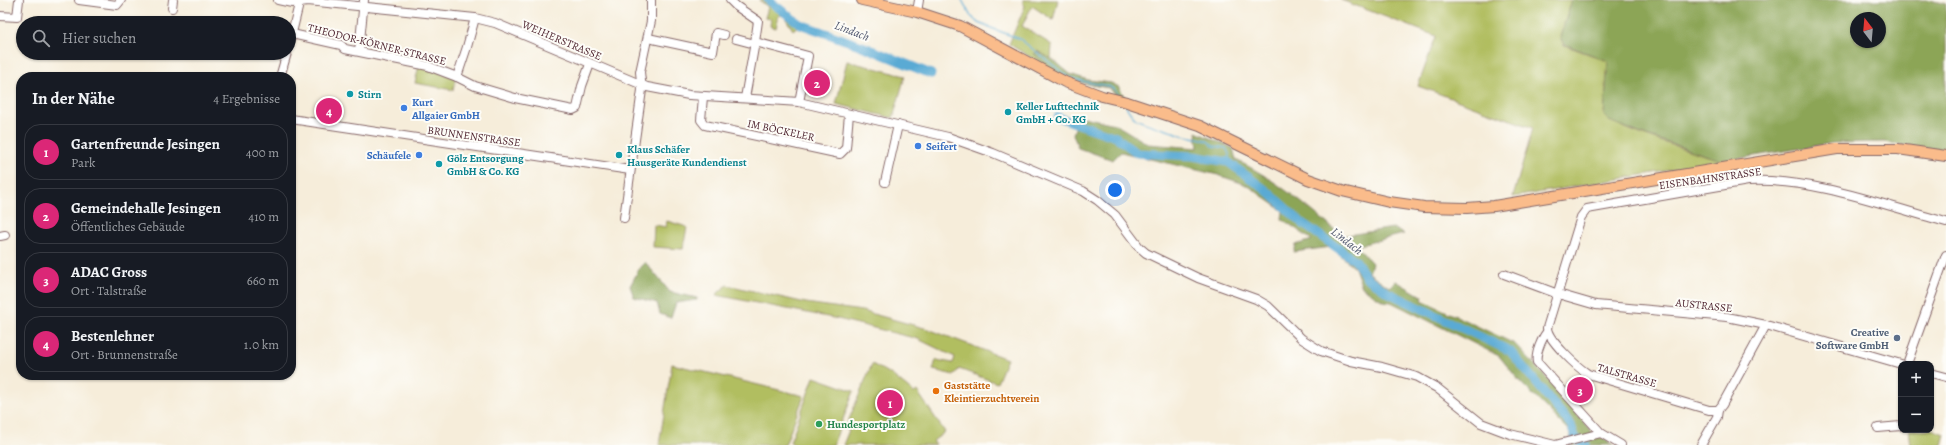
<!DOCTYPE html>
<html lang="de">
<head>
<meta charset="utf-8">
<style>
  :root { --surface:#171b24; --page:#242831; --text:#f1f3f6; --muted:#9ea1a6; --line:#363941; --accent:#db2777 }
  body { margin:0; font-family:Alegreya,serif; background:var(--page); color:var(--text) }
  .controls { position:absolute; right:12px; bottom:12px; display:grid; overflow:hidden; border-radius:8px; box-shadow:0 1px 3px #0004 }
  .controls button { width:36px; height:36px; display:grid; place-items:center; padding:0; border:0; border-bottom:1px solid var(--line); background:var(--surface); color:var(--text); font:20px sans-serif }
  .compass { position:absolute; left:1850px; top:12px; width:36px; height:36px; border-radius:50%; background:var(--surface); box-shadow:0 1px 3px #0004; rotate:344deg }
  .you { position:absolute; left:1115px; top:190px; width:14px; height:14px; margin:-10px; border:3px solid #fff; border-radius:50%; background:#1a73e8; box-shadow:0 0 0 6px #1a73e833 }
  .badge { display:grid; place-items:center; width:26px; height:26px; border-radius:50%; background:var(--accent); color:#fff; font-size:13px; font-weight:700 }
  .pin { position:absolute; translate:-50% -50%; border:2px solid #fff; box-shadow:0 1px 4px #0006 }
  .list { margin:0; padding:0; list-style:none }
  h2 { display:flex; justify-content:space-between; align-items:center; height:52px; margin:0; padding:0 16px; font-size:17px }
  h2 small { font-size:13px; font-weight:400; color:var(--muted) }
  .list li { display:grid; grid-template-columns:26px 1fr auto; gap:12px; align-items:center; box-sizing:border-box; height:56px; margin:0 8px 8px; padding:0 8px; border:1px solid var(--line); border-radius:16px }
  .list b { display:block; font-size:15px; white-space:nowrap }
  .list p { margin:0; font-size:13px; white-space:nowrap; color:var(--muted) }
  .list em { font-size:13px; font-style:normal; color:var(--muted) }
  .icon { flex:none; width:22px; height:22px; fill:none; stroke:currentColor; stroke-width:2; stroke-linecap:round; stroke-linejoin:round }
  .map { position:relative; flex:none; width:1946px; height:445px; overflow:hidden }
  .search { position:absolute; background:var(--surface); box-shadow:0 1px 3px #0004; left:16px; top:16px; width:280px; height:44px; display:flex; align-items:center; gap:10px; box-sizing:border-box; padding:0 14px; border-radius:22px; color:var(--muted); font-size:15px }
  .panel { position:absolute; background:var(--surface); box-shadow:0 1px 3px #0004; left:16px; top:72px; width:280px; height:308px; border-radius:16px }
  .map>svg:first-child { display:block }
</style>
</head>
<body>
<div class="map">
<svg width="1946" height="445" viewBox="0 0 1946 445">
  <rect width="100%" height="100%" fill="#fdfcf7"/>
  <filter id="ink" filterUnits="userSpaceOnUse"><feTurbulence type="fractalNoise" baseFrequency=".025" numOctaves="2"/><feDisplacementMap in="SourceGraphic" scale="8" xChannelSelector="R" yChannelSelector="G"/><feConvolveMatrix kernelMatrix="1 2 1 2 8 2 1 2 1" color-interpolation-filters="sRGB"/></filter>
  <filter id="wash" filterUnits="userSpaceOnUse"><feTurbulence type="fractalNoise" baseFrequency=".012" numOctaves="4" result="noise"/><feDisplacementMap in="SourceGraphic" scale="16" xChannelSelector="R" yChannelSelector="G"/><feGaussianBlur stdDeviation="0.9" result="paint"/><feColorMatrix in="noise" values="0 0 0 0 0 0 0 0 0 0 0 0 0 0 0 0 0 1.4 0 .05"/><feComposite in="paint" operator="in"/></filter>
  <g filter="url(#wash)">
    <rect width="100%" height="100%" fill="#f6edda"/>
    <g fill="#b1be61" stroke="#7e6e46">
      <path d="M 759,0 L 766,0 L 799,25 L 793,30 L 784,16 L 779,15 L 776,28 L 770,26 L 771,19 L 765,18 L 768,7 Z"/>
      <path d="M 1023,0 L 1058,0 L 1053,20 L 1032,6 L 1022,26 L 1052,45 L 1051,59 L 1037,51 L 1048,68 L 1009,44 L 1025,6 L 1023,3 Z"/>
      <path d="M 1341,0 L 1572,0 L 1560,37 L 1564,45 L 1608,61 L 1604,115 C 1615,130 1702,154 1724,161 L 1513,197 L 1533,128 L 1418,86 L 1436,36 Z"/>
      <path d="M 847,61 L 905,76 L 893,118 L 836,104 Z"/>
      <path d="M 419,65 L 456,78 L 453,90 L 415,83 Z"/>
      <path d="M 667,221 L 687,227 L 683,249 L 653,247 L 654,225 L 666,227 Z"/>
      <path d="M 727,285 L 806,303 L 862,311 L 928,329 L 1007,359 L 997,383 L 959,369 L 954,375 L 933,370 L 936,360 L 953,363 L 955,357 L 918,339 L 838,319 L 716,295 Z"/>
      <path d="M 672,364 L 804,396 L 785,445 L 659,445 Z"/>
      <path d="M 872,364 L 892,375 L 914,393 L 917,391 L 945,432 L 933,441 L 936,445 L 843,445 L 849,430 L 845,429 Z"/>
      <path d="M 814,377 L 854,391 L 833,445 L 795,445 L 790,442 Z"/>
      <path d="M 1931,429 L 1945,434 L 1942,445 L 1911,445 L 1909,430 Z"/>
    </g>
    <g fill="#8ca557" stroke="#6b6241" fill-rule="evenodd">
      <path d="M 1572,0 L 1930,0 L 1946,4 L 1946,152 L 1884,142 L 1833,143 L 1724,161 L 1647,136 L 1609,121 L 1604,116 L 1608,61 L 1564,44 L 1560,37 ZM 1856,18 L 1880,18 L 1880,42 L 1856,42 Z"/>
      <path d="M 1037,51 L 1055,61 L 1070,74 L 1088,80 L 1111,83 L 1119,87 L 1125,98 L 1115,95 L 1110,88 C 1076,83 1060,79 1034,54 Z"/>
      <path d="M 1079,116 L 1115,124 L 1148,144 L 1198,148 L 1196,132 L 1233,148 L 1236,160 C 1276,179 1309,208 1342,236 L 1393,228 L 1404,234 L 1356,246 L 1372,263 L 1369,273 L 1389,287 L 1396,281 L 1423,297 L 1422,300 L 1515,344 L 1555,387 L 1590,430 L 1613,445 L 1572,445 L 1569,431 L 1520,382 L 1499,356 L 1391,302 L 1383,301 L 1362,287 L 1355,268 L 1331,247 L 1294,252 L 1296,245 L 1312,240 L 1282,219 L 1283,211 L 1247,185 L 1218,175 L 1121,152 L 1113,160 L 1078,148 L 1073,134 Z"/>
      <path d="M 645,262 L 670,292 L 697,298 L 697,300 L 676,303 L 671,318 L 660,314 L 657,303 L 634,297 L 630,286 L 640,267 Z"/>
    </g>
    <g fill="none" stroke-linecap="round" stroke-linejoin="round">
      <g stroke="#5aaad4" stroke-width="1.5">
        <path d="M 962,0 L 970,15 L 978,23 L 1020,39 L 1068,77 L 1086,82 L 1109,86 L 1115,90 L 1120,97"/>
        <path d="M 1126,106 C 1129,111 1131,115 1136,119 C 1142,123 1174,132 1182,135 C 1193,138 1206,137 1213,146 L 1226,148 L 1229,154 L 1228,162"/>
      </g>
      <g stroke="#5aaad4" stroke-width="9">
        <path d="M 768,0 L 800,24 L 862,46 L 931,74"/>
        <path d="M 1058,117 L 1116,137 L 1137,153 L 1193,156 L 1228,162 L 1266,190 L 1302,223 L 1356,261 L 1366,277 L 1387,292 L 1510,351 L 1571,425 L 1575,438 L 1586,445"/>
      </g>
    </g>
  </g>
  <g filter="url(#ink)">
    <g fill="none" stroke-linecap="round" stroke-linejoin="round">
      <defs>
        <g id="minor">
          <path d="M 79,0 L 117,5 L 121,0"/>
          <path d="M 278,0 L 292,3 L 308,1 L 475,18 L 495,23 L 647,87 L 689,95 L 799,102 L 948,137 L 993,153 L 1083,191 L 1097,200 L 1115,215 L 1139,247 L 1146,253 L 1198,278 L 1256,299 L 1268,306 L 1302,339 L 1321,351 L 1351,361 L 1382,367 L 1417,377 L 1437,388 L 1481,423 L 1510,434 L 1555,445 L 1601,433"/>
          <path d="M 730,0 L 736,6 L 758,21 L 755,42 L 808,56 L 799,102"/>
          <path d="M 172,8 L 173,0"/>
          <path d="M 917,12 L 919,0"/>
          <path d="M 0,16 L 17,17 L 19,0"/>
          <path d="M 292,34 L 341,45 L 345,49 L 428,66 L 457,77 L 475,86 L 515,98 L 573,110 L 577,108 L 582,86 L 590,64"/>
          <path d="M 648,38 L 713,52 L 716,33 L 724,35"/>
          <path d="M 736,39 L 755,44"/>
          <path d="M 289,45 L 300,0"/>
          <path d="M 359,51 L 364,0"/>
          <path d="M 280,77 L 287,53"/>
          <path d="M 457,77 L 467,47 L 475,18"/>
          <path d="M 703,97 L 701,120 L 705,125 L 840,154 L 846,148 L 849,114"/>
          <path d="M 745,98 L 755,42"/>
          <path d="M 291,119 L 630,170"/>
          <path d="M 885,182 L 898,125"/>
          <path d="M 624,218 L 642,90 L 640,72 L 651,21 L 651,0"/>
          <path d="M 0,236 L 5,235"/>
          <path d="M 1504,274 L 1558,294 L 1596,305 L 1727,317 L 1766,325 L 1901,364"/>
          <path d="M 1766,325 L 1722,405 L 1718,410 L 1709,410 L 1588,374 C 1577,367 1548,340 1547,328 L 1581,217 L 1587,209 L 1748,181 C 1814,178 1883,205 1946,222"/>
          <path d="M 1547,332 C 1542,338 1535,354 1537,362 L 1601,433 L 1621,445"/>
          <path d="M 1907,364 L 1946,255"/>
          <path d="M 1931,373 L 1946,377"/>
          <path d="M 1878,428 L 1901,426"/>
          <path d="M 1701,445 L 1717,417 L 1718,410"/>
        </g>
        <path id="major" d="M 862,0 L 917,12 L 960,26 L 1065,82 L 1102,96 L 1127,102 L 1200,126 L 1308,179 L 1342,191 L 1389,202 L 1424,207 L 1467,208 L 1494,206 L 1837,149 L 1898,149 L 1946,156"/>
      </defs>
      <use href="#minor" stroke="#866768" stroke-width="10"/>
      <use href="#major" stroke="#866768" stroke-width="12"/>
      <use href="#minor" stroke="#fff" stroke-width="8"/>
      <use href="#major" stroke="#fabc8b" stroke-width="10"/>
    </g>
  </g>
  <g fill="#0f9aa8" stroke="#fdfcf7" stroke-width="1.5">
    <circle cx="350" cy="94" r="4"/>
    <circle cx="1008" cy="112" r="4"/>
    <circle cx="619" cy="155" r="4"/>
    <circle cx="439" cy="164" r="4"/>
  </g>
  <g fill="#3f7fe0" stroke="#fdfcf7" stroke-width="1.5">
    <circle cx="404" cy="108" r="4"/>
    <circle cx="918" cy="146" r="4"/>
    <circle cx="419" cy="155" r="4"/>
  </g>
  <circle fill="#5c6f8a" stroke="#fdfcf7" stroke-width="1.5" cx="1897" cy="338" r="4"/>
  <circle fill="#e8710a" stroke="#fdfcf7" stroke-width="1.5" cx="936" cy="391" r="4"/>
  <circle fill="#2e9e5b" stroke="#fdfcf7" stroke-width="1.5" cx="819" cy="424" r="4"/>
  <g text-anchor="middle" stroke-width="4" stroke-linejoin="round" paint-order="stroke">
    <g font-size="11" fill="#4a1f2b" stroke="#fdfcf7">
      <text transform="translate(562 40) rotate(23)" y="4">WEIHERSTRASSE</text>
      <text transform="translate(377 44) rotate(14)" y="4">THEODOR-KÖRNER-STRASSE</text>
      <text transform="translate(781 130) rotate(12)" y="4">IM BÖCKELER</text>
      <text transform="translate(474 136) rotate(8)" y="4">BRUNNENSTRASSE</text>
      <text transform="translate(1710 178) rotate(-8)" y="4">EISENBAHNSTRASSE</text>
      <text transform="translate(1704 305) rotate(6)" y="4">AUSTRASSE</text>
      <text transform="translate(1627 375) rotate(16)" y="4">TALSTRASSE</text>
    </g>
    <g font-size="11" font-weight="bold" fill="#0d838f" stroke="#fdfcf7" text-anchor="start">
      <text x="358" y="98">Stirn</text>
      <text x="1016" y="110">Keller Lufttechnik<tspan x="1016" dy="13">GmbH + Co. KG</tspan></text>
      <text x="627" y="153">Klaus Schäfer<tspan x="627" dy="13">Hausgeräte Kundendienst</tspan></text>
      <text x="447" y="162">Gölz Entsorgung<tspan x="447" dy="13">GmbH &amp; Co. KG</tspan></text>
    </g>
    <g font-size="11" font-weight="bold" fill="#366cbe" stroke="#fdfcf7" text-anchor="start">
      <text x="412" y="106">Kurt<tspan x="412" dy="13">Allgaier GmbH</tspan></text>
      <text x="926" y="150">Seifert</text>
      <text x="411" y="159" text-anchor="end">Schäufele</text>
    </g>
    <g font-size="11" font-weight="bold" fill="#4e5e75" stroke="#fdfcf7" text-anchor="end">
      <text x="1889" y="336">Creative<tspan x="1889" dy="13">Software GmbH</tspan></text>
    </g>
    <g font-size="11" font-weight="bold" fill="#c56008" stroke="#fdfcf7" text-anchor="start">
      <text x="944" y="389">Gaststätte<tspan x="944" dy="13">Kleintierzuchtverein</tspan></text>
    </g>
    <g font-size="11" font-weight="bold" fill="#27864d" stroke="#fdfcf7" text-anchor="start">
      <text x="827" y="428">Hundesportplatz</text>
    </g>
    <g font-size="12" font-style="italic" fill="#50576f" stroke="#fdfcf7">
      <text transform="translate(852 31) rotate(21)" y="4">Lindach</text>
      <text transform="translate(1347 241) rotate(38)" y="4">Lindach</text>
    </g>
  </g>
</svg>
<div class="controls">
<button>+</button>
<button>−</button>
</div>
<svg class="compass" viewBox="-18 -18 36 36"><path d="M0-13l5 13h-10z" fill="#e53935"/><path d="M0 13l5-13h-10z" fill="#9ea1a6"/></svg>
<div class="you"></div>
<div class="pin badge" style="left:890px;top:403px">1</div>
<div class="pin badge" style="left:817px;top:83px">2</div>
<div class="pin badge" style="left:1580px;top:390px">3</div>
<div class="pin badge" style="left:329px;top:111px">4</div>
<div class="search"><svg class="icon" aria-label="search" viewBox="0 0 24 24"><circle cx="10" cy="10" r="6"/><path d="M15 15l6 6"/></svg>Hier suchen</div>
<section class="panel">
<h2>In der Nähe<small>4 Ergebnisse</small></h2>
<ul class="list">
<li><span class="badge">1</span><div><b>Gartenfreunde Jesingen</b><p>Park</p></div><em>400 m</em></li>
<li><span class="badge">2</span><div><b>Gemeindehalle Jesingen</b><p>Öffentliches Gebäude</p></div><em>410 m</em></li>
<li><span class="badge">3</span><div><b>ADAC Gross</b><p>Ort · Talstraße</p></div><em>660 m</em></li>
<li><span class="badge">4</span><div><b>Bestenlehner</b><p>Ort · Brunnenstraße</p></div><em>1.0 km</em></li>
</ul>
</section>
</div>
</body>
</html>
